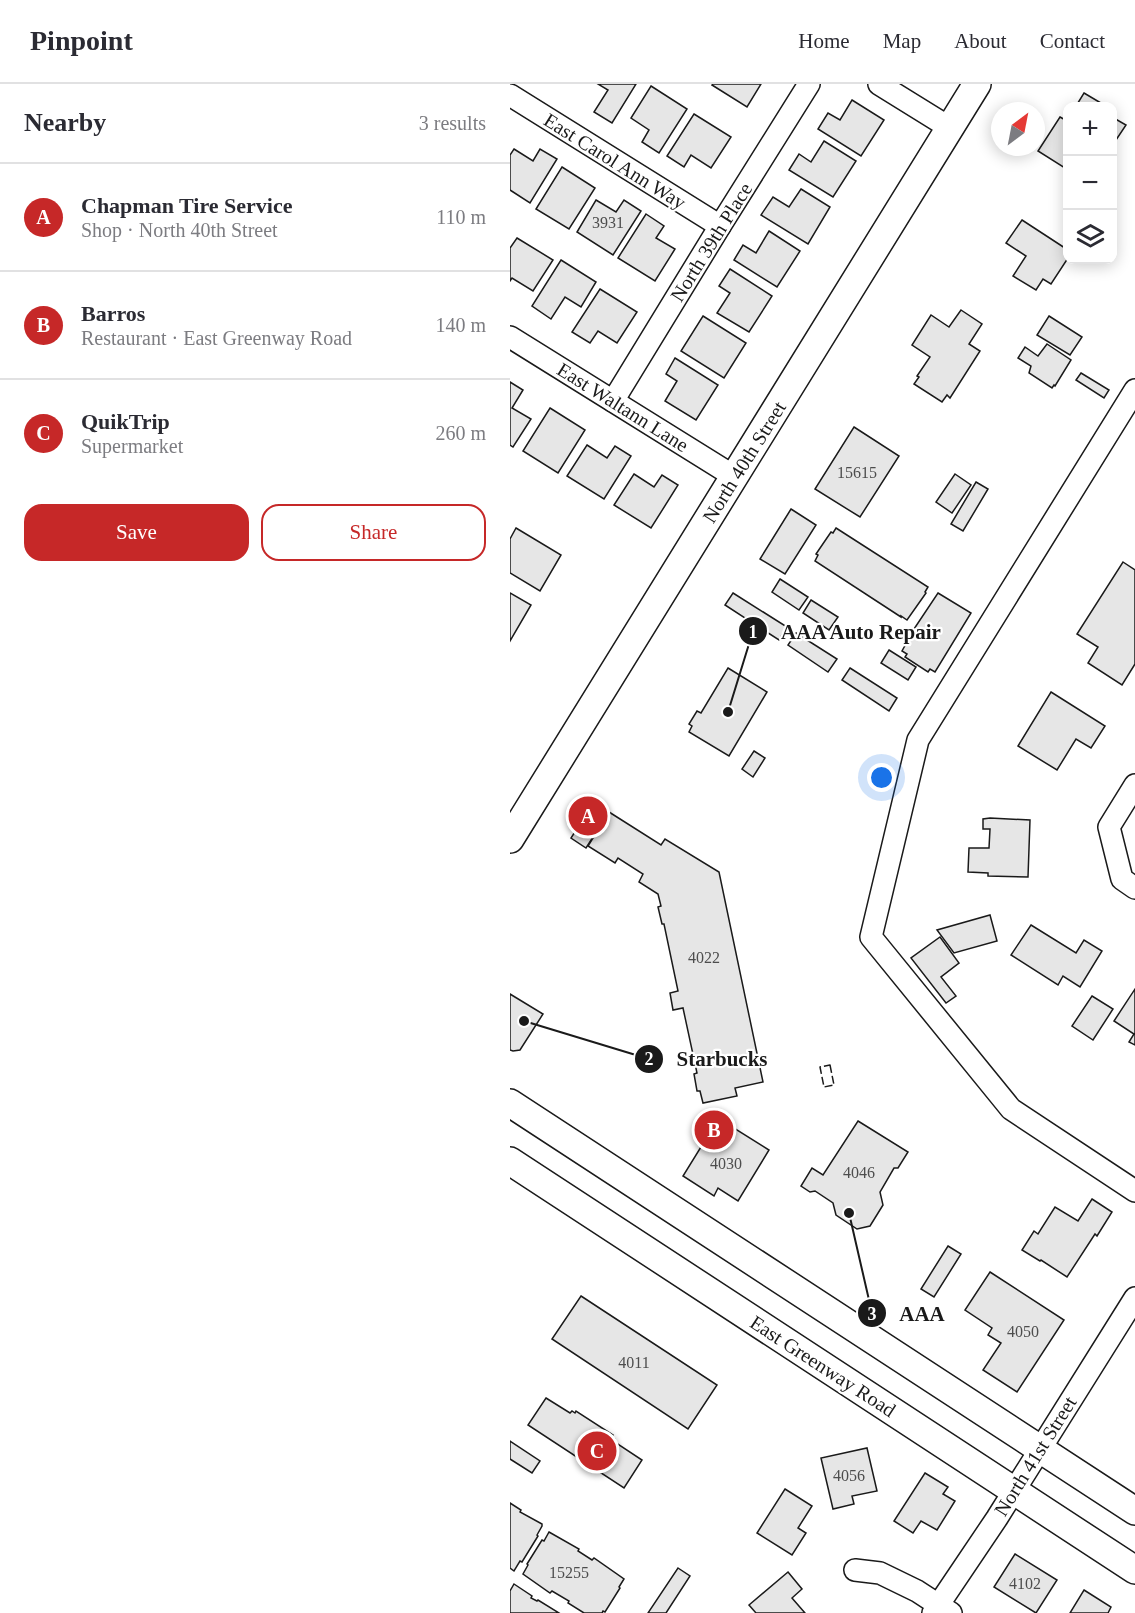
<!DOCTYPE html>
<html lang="en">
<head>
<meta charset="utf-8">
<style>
  :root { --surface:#fff; --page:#f7f7f7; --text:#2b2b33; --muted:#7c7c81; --line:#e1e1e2; --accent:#c62828 }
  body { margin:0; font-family:Georgia,serif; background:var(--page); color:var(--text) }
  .controls { position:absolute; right:18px; top:18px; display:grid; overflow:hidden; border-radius:12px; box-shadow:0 3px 15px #0003 }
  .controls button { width:54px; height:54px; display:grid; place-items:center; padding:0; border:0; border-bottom:2px solid var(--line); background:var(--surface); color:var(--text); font:30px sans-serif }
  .compass { position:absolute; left:481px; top:18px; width:54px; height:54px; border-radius:50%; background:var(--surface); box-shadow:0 3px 15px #0003; rotate:32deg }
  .you { position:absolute; left:372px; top:694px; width:21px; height:21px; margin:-15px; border:4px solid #fff; border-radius:50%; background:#1a73e8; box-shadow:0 0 0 9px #1a73e833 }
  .badge { display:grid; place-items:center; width:39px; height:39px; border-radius:50%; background:var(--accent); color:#fff; font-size:20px; font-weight:700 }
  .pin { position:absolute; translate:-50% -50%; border:3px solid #fff; box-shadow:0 2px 6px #0006 }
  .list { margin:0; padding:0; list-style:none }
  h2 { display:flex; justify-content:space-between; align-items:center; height:78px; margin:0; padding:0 24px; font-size:26px }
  h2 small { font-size:20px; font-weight:400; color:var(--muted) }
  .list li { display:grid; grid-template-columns:39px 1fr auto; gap:18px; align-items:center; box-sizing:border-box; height:108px; padding:0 24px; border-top:2px solid var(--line) }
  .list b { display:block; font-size:22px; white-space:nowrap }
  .list p { margin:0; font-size:20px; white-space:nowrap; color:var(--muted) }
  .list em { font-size:20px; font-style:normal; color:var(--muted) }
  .actions { display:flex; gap:12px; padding:18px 24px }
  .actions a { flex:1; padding:14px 0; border:2px solid var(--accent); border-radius:18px; text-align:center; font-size:21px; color:var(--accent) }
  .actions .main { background:var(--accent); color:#fff }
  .icon { flex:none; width:33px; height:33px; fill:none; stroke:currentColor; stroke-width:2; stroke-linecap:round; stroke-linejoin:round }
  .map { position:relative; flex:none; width:625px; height:1529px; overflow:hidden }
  header { display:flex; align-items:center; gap:36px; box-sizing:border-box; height:84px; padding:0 30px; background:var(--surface); border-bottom:2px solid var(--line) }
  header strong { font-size:28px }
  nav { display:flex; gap:33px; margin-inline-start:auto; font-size:21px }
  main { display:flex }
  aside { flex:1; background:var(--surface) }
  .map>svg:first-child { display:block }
</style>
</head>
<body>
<header>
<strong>Pinpoint</strong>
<nav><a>Home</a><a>Map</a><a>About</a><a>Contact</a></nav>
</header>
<main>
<aside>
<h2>Nearby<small>3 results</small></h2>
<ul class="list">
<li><span class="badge">A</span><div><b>Chapman Tire Service</b><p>Shop · North 40th Street</p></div><em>110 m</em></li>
<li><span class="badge">B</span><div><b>Barros</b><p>Restaurant · East Greenway Road</p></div><em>140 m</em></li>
<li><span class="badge">C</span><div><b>QuikTrip</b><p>Supermarket</p></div><em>260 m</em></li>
</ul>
<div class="actions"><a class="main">Save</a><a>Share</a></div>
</aside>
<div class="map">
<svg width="625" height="1529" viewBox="0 0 625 1529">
  <rect width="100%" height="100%" fill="#fff"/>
  <g fill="#e6e6e6" stroke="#1a1a1a" stroke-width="1.5">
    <path d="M 88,0 L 126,0 L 102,39 L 84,28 L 98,6 Z"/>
    <path d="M 203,0 L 251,0 L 237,23 L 202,1 Z"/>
    <path d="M 141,2 L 177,25 L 149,69 L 132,58 L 139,46 L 121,34 Z"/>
    <path d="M 574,9 L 596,22 L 566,22 Z"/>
    <path d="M 342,16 L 374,36 L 351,72 L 308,45 L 318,29 L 330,36 Z"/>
    <path d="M 184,30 L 221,53 L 201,84 L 181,71 L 174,83 L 157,72 Z"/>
    <path d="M 550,33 L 557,37 L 558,35 L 558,86 L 528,67 Z"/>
    <path d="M 602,33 L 616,41 L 602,62 Z"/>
    <path d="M 314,57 L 346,77 L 323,113 L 279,86 L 289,70 L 301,78 Z"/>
    <path d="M 4,65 L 23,77 L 30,65 L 47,75 L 20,119 L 0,106 L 0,71 Z"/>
    <path d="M 52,83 L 85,104 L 59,145 L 26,125 Z"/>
    <path d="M 291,105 L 320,123 L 298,160 L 251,131 L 263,113 L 279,123 Z"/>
    <path d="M 86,116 L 106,128 L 114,116 L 131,127 L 103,171 L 67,148 Z"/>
    <path d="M 136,130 L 154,142 L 146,154 L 165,165 L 145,197 L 108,174 Z"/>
    <path d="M 512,136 L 558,166 L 558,174 L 541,200 L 533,195 L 526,206 L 503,192 L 516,172 L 496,159 Z"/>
    <path d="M 259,147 L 290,167 L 267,203 L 224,176 L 233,161 L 246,169 Z"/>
    <path d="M 7,154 L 43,176 L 23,207 L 2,194 L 0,197 L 0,164 Z"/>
    <path d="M 51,176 L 86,198 L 71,223 L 55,213 L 41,235 L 22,222 Z"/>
    <path d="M 220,185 L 262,212 L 239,248 L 207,229 L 220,209 L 209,202 Z"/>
    <path d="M 90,205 L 127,228 L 107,259 L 88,247 L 80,259 L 62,248 Z"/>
    <path d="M 451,226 L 472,240 L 459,260 L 470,267 L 440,314 L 437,311 L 432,318 L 404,300 L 409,293 L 407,292 L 420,273 L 402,261 L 421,231 L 439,243 Z"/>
    <path d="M 193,232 L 236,259 L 214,294 L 171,267 Z"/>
    <path d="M 539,232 L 572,253 L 560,271 L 527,251 Z"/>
    <path d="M 537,260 L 561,276 L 545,302 L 544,301 L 542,304 L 519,289 L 521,282 L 508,274 L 515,263 L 528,272 Z"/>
    <path d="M 165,274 L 208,301 L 186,336 L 155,317 L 167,297 L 156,290 Z"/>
    <path d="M 571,289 L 599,306 L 594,314 L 566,296 Z"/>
    <path d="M 0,298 L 13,306 L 2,324 L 21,335 L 3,363 L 0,361 Z"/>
    <path d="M 40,324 L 75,346 L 48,389 L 13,367 Z"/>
    <path d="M 344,343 L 389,372 L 350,433 L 305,405 Z"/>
    <path d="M 77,361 L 97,374 L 105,362 L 121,372 L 94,415 L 57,392 Z"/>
    <path d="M 124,390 L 144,403 L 152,391 L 168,401 L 141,444 L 104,421 Z"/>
    <path d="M 445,390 L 461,401 L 442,429 L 426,418 Z"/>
    <path d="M 466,398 L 478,405 L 453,447 L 441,440 Z"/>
    <path d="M 281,425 L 306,441 L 275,490 L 250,475 Z"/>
    <path d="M 6,444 L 51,471 L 30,507 L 0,489 L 0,455 Z"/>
    <path d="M 326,444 L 418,503 L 415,508 L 416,509 L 397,536 L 391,532 L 391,533 L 305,477 L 308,471 L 306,470 L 321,448 L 323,449 Z"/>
    <path d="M 613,478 L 625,486 L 625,580 L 612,601 L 578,579 L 588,563 L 567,550 Z"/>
    <path d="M 270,495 L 298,513 L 289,526 L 262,508 Z"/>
    <path d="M 0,509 L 21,521 L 0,557 Z"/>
    <path d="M 223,509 L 277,543 L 269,556 L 215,521 Z"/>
    <path d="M 428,509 L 461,529 L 425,588 L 420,585 L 418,588 L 395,573 L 397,570 L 392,567 L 397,558 L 396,557 Z"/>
    <path d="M 301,516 L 328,533 L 319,546 L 293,529 Z"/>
    <path d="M 286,549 L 327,575 L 318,588 L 278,561 Z"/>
    <path d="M 379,566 L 406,583 L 398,596 L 371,579 Z"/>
    <path d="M 218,584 L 257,608 L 219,672 L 179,648 L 182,642 L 179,640 L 187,627 L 191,629 Z"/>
    <path d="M 340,584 L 387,614 L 379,627 L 332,596 Z"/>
    <path d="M 541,608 L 595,642 L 581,664 L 566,655 L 547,686 L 508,662 Z"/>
    <path d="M 244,667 L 255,674 L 243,693 L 232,685 Z"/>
    <path d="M 84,718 L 99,728 L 76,764 L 61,754 Z"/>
    <path d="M 99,728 L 151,761 L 155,755 L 209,788 L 253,998 L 225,1004 L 227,1012 L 193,1019 L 190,1007 L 187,1007 L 184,990 L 187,989 L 173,924 L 163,926 L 160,909 L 168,907 L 154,840 L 152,840 L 148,823 L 151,822 L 148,810 L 129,798 L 133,790 L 108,774 L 105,779 L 78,762 Z"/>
    <path d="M 480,734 L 520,736 L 518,793 L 478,792 L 478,789 L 458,788 L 459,764 L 479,764 L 480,745 L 473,745 L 473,735 Z"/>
    <path d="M 480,831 L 487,857 L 444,869 L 427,846 Z"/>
    <path d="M 521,841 L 566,869 L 574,856 L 592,867 L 570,903 L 553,892 L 548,901 L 501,871 Z"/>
    <path d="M 430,853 L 449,879 L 431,893 L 446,912 L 436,919 L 401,874 Z"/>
    <path d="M 625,905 L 625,961 L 619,958 L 624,950 L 604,937 Z"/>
    <path d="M 0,910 L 33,930 L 10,966 L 3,967 L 0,966 Z"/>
    <path d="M 582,912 L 603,925 L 583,956 L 562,942 Z"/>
    <path d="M 207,1037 L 215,1041 L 216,1039 L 259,1066 L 228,1117 L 208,1104 L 204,1112 L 173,1092 Z"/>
    <path d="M 348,1037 L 398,1068 L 388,1084 L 384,1084 L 370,1108 L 373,1121 L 360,1142 L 347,1145 L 326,1131 L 323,1119 L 305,1107 L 300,1108 L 291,1102 L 302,1084 L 313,1091 Z"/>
    <path d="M 582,1115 L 602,1128 L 587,1152 L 585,1150 L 557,1193 L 531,1176 L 530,1177 L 512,1166 L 524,1147 L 528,1150 L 545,1123 L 568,1137 Z"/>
    <path d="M 438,1162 L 451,1170 L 424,1213 L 411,1205 Z"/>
    <path d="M 480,1188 L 554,1236 L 507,1308 L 473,1286 L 491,1259 L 478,1251 L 482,1244 L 455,1226 Z"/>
    <path d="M 71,1212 L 207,1301 L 178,1345 L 42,1255 Z"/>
    <path d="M 36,1314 L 60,1329 L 62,1327 L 65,1329 L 66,1327 L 103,1351 L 102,1353 L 105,1355 L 103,1357 L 132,1376 L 114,1404 L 18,1341 Z"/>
    <path d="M 0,1357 L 30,1377 L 22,1389 L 0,1375 Z"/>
    <path d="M 357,1364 L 367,1407 L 342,1412 L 344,1420 L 323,1425 L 311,1374 Z"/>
    <path d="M 415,1389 L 438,1403 L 433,1410 L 445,1417 L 427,1446 L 411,1437 L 403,1449 L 384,1437 Z"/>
    <path d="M 275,1405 L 302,1422 L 288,1444 L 296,1449 L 282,1471 L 247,1449 Z"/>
    <path d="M 0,1419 L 11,1426 L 10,1428 L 32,1440 L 32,1442 L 27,1451 L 28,1452 L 12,1478 L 10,1477 L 4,1487 L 0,1484 Z"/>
    <path d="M 39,1448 L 69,1465 L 68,1467 L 82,1476 L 84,1474 L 114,1495 L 109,1503 L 110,1504 L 95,1528 L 93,1527 L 92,1529 L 74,1529 L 58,1519 L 59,1517 L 42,1507 L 40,1509 L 13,1490 L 18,1481 L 17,1480 L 32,1456 L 34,1457 Z"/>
    <path d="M 505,1470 L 547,1496 L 526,1529 L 484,1503 Z"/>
    <path d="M 168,1484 L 180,1492 L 156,1529 L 138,1529 Z"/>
    <path d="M 278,1488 L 292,1505 L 282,1514 L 295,1529 L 246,1529 L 239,1521 Z"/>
    <path d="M 4,1500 L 22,1512 L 21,1514 L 27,1517 L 28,1516 L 49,1529 L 0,1529 L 0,1507 Z"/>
    <path d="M 574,1506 L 601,1523 L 598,1529 L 560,1529 Z"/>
  </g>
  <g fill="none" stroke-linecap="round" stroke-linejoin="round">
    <defs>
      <g id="minor">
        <path d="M 369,0 L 440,44"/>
        <path d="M 0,11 L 210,142"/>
        <path d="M 0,253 L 225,393"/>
        <path d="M 625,306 L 408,656 L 361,853 L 501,1025 L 625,1107"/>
        <path d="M 103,317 L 210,142 L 299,0"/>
        <path d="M 625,701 L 599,743 L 612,795 L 625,804"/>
        <path d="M 345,1486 L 370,1489 L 407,1507 L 441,1529"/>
        <path d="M 423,1529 L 487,1434 L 625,1214"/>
      </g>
      <g id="major">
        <path d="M 0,755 L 467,0"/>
        <path d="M 0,1019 L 625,1427"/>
        <path d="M 0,1077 L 625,1486"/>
      </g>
    </defs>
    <use href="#minor" stroke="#1a1a1a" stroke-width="24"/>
    <use href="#major" stroke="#1a1a1a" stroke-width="30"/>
    <use href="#minor" stroke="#fff" stroke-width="21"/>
    <use href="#major" stroke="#fff" stroke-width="27"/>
    <path stroke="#1a1a1a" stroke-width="1.5" stroke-dasharray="8 3" stroke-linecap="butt" d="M 320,981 L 324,1001 L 314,1003 L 310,983 Z"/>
  </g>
  <g text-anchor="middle" stroke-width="4.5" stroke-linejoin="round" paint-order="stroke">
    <g font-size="16" fill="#4d4d4d">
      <text x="98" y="144">3931</text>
      <text x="347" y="394">15615</text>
      <text x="194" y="879">4022</text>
      <text x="216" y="1085">4030</text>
      <text x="349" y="1094">4046</text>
      <text x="513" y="1253">4050</text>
      <text x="124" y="1284">4011</text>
      <text x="339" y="1397">4056</text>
      <text x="59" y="1494">15255</text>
      <text x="515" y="1505">4102</text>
    </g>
    <g font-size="20" fill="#1a1a1a" stroke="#fff">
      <text transform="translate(105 77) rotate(32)" y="7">East Carol Ann Way</text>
      <text transform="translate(201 158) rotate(-58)" y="7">North 39th Place</text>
      <text transform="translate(113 323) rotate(32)" y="7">East Waltann Lane</text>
      <text transform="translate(234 378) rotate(-58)" y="7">North 40th Street</text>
      <text transform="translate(313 1282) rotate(33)" y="7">East Greenway Road</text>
      <text transform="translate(525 1372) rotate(-58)" y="7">North 41st Street</text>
    </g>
  </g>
  <path fill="none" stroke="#1a1a1a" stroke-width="2" d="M218 628L243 547M14 937L139 975M339 1129L362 1229"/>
  <g fill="#1a1a1a" stroke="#fff" stroke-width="2">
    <circle cx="218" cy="628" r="6"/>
    <circle cx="14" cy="937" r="6"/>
    <circle cx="339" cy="1129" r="6"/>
    <circle cx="243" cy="547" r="15"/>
    <circle cx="139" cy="975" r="15"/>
    <circle cx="362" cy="1229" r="15"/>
  </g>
  <g font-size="18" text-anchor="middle" font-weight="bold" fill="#fff">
    <text x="243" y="554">1</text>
    <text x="139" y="981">2</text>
    <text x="362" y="1236">3</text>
  </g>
  <g font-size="21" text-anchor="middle" font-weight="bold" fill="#1a1a1a" stroke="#fff" stroke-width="4.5" stroke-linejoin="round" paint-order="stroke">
    <text x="351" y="555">AAA Auto Repair</text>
    <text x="212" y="982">Starbucks</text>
    <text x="412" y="1237">AAA</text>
  </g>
</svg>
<div class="controls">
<button>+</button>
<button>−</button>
<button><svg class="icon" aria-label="layers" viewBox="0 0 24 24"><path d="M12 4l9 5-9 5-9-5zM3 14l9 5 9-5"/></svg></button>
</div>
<svg class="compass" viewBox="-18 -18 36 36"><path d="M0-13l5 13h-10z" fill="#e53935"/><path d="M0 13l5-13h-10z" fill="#7c7c81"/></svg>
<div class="you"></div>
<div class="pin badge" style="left:78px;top:732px">A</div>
<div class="pin badge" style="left:204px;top:1046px">B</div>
<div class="pin badge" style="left:87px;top:1367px">C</div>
</div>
</main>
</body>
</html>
